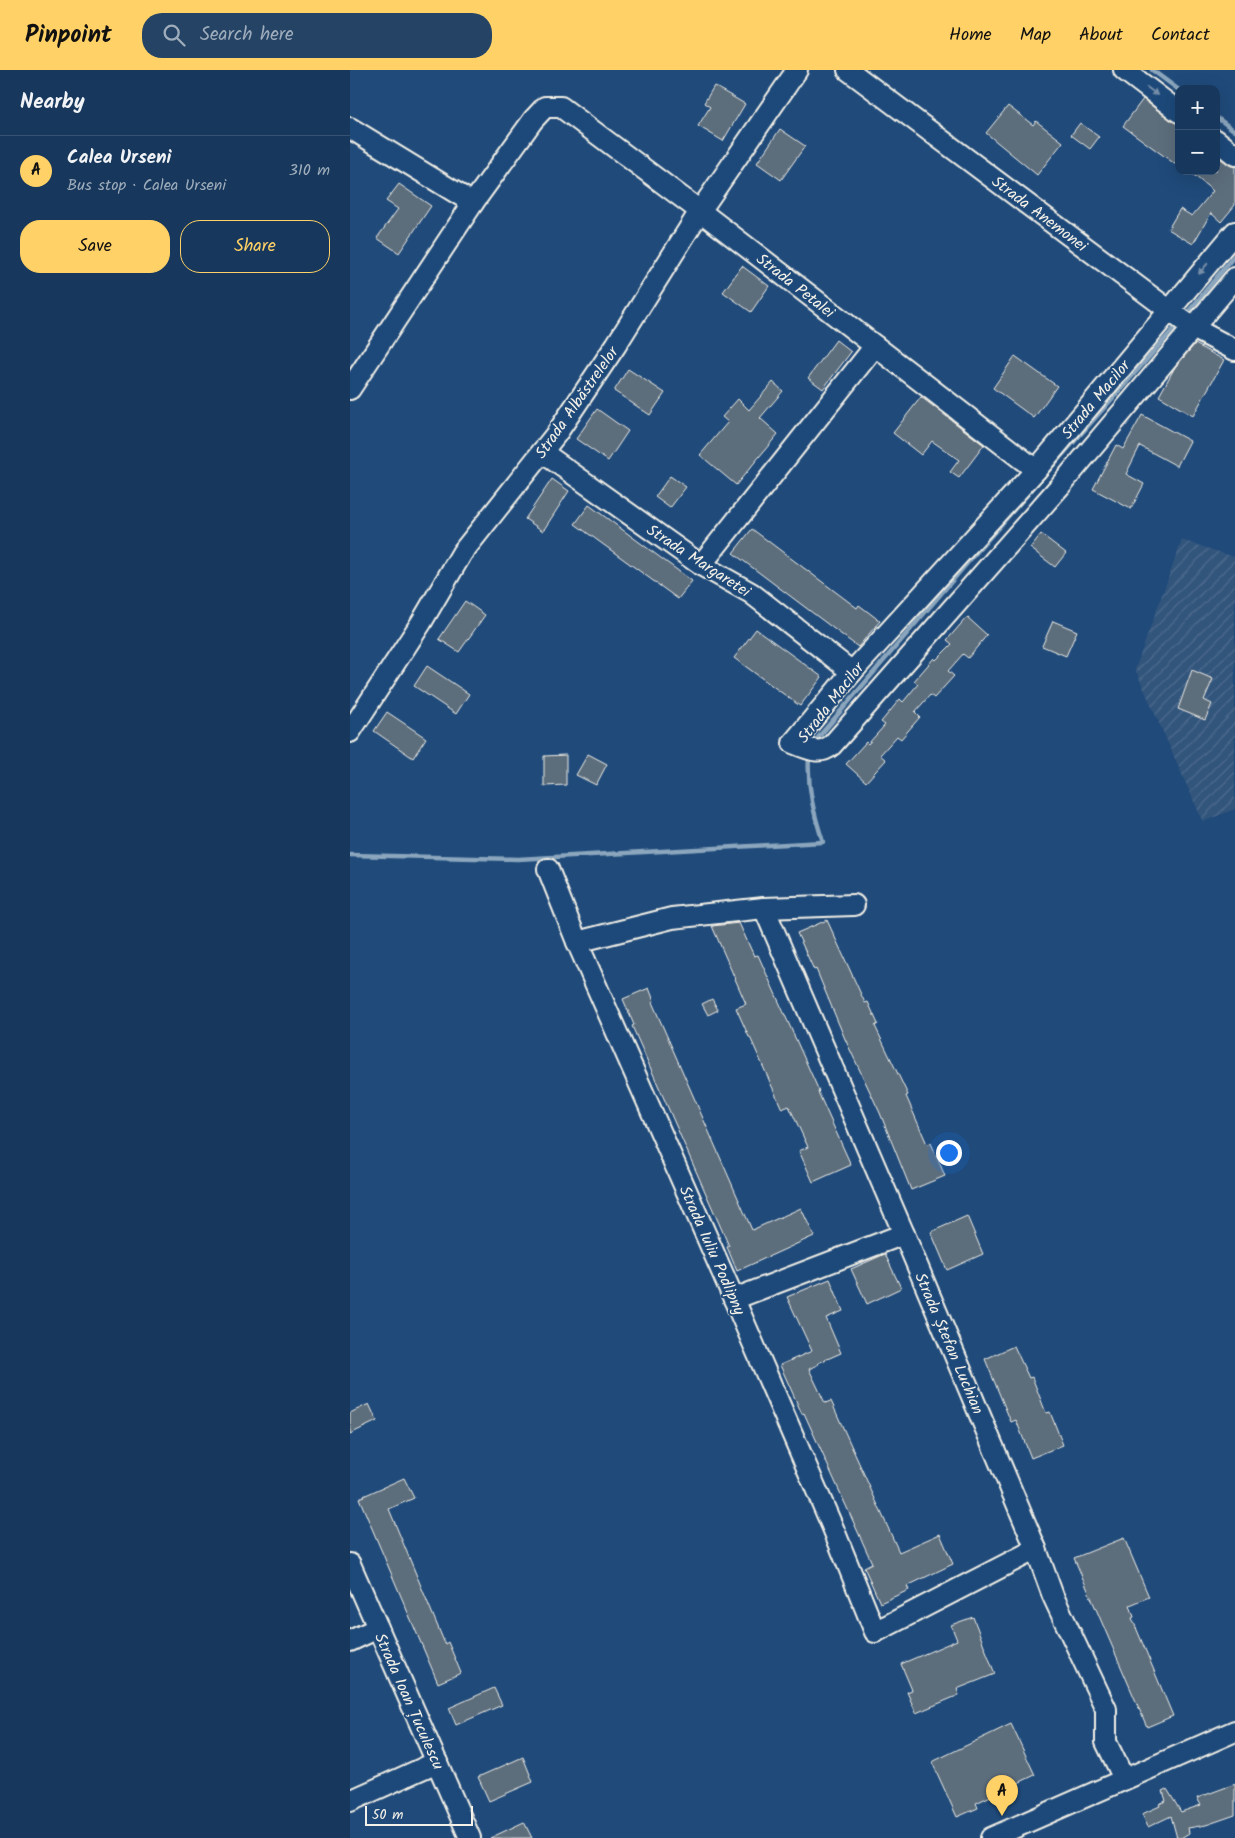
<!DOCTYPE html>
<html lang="en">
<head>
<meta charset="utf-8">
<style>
  :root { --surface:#17385c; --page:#244365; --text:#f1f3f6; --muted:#9eacbb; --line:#365272; --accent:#ffd166 }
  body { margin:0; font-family:Kalam,sans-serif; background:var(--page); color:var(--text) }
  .controls { position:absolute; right:15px; top:15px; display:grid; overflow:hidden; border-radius:10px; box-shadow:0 5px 20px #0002 }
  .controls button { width:45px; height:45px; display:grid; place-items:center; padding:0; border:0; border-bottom:1px solid var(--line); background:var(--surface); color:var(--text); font:25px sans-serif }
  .scale { position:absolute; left:15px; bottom:12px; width:108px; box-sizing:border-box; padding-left:5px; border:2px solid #f4f1e8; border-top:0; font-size:14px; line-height:18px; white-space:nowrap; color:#f4f1e8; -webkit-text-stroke:4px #1f4a7a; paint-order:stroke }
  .you { position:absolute; left:598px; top:1082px; width:18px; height:18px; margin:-12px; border:4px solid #fff; border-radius:50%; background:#1a73e8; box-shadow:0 0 0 8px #1a73e833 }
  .badge { display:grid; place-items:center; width:32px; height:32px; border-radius:50%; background:var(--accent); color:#111; font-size:16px; font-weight:700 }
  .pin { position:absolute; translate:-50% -41px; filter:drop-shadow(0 1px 2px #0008) }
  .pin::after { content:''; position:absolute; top:26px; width:18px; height:15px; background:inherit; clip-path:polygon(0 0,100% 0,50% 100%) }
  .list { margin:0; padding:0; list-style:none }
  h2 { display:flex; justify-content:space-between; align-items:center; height:65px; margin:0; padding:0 20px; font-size:21px }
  h2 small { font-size:16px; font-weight:400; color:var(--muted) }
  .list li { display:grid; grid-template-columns:32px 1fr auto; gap:15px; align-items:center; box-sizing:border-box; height:70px; padding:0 20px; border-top:1px solid var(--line) }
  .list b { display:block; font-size:19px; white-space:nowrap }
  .list p { margin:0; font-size:16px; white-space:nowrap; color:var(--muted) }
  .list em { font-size:16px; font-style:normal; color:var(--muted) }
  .actions { display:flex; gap:10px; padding:15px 20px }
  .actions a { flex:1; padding:11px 0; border:1px solid var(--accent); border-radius:20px; text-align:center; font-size:18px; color:var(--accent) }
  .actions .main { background:var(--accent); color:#111 }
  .icon { flex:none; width:28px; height:28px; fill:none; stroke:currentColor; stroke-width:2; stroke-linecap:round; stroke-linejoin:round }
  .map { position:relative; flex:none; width:885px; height:1768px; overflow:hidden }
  header { display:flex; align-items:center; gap:30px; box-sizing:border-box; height:70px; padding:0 25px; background:var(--accent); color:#111 }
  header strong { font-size:24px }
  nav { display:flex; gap:28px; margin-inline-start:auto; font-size:18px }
  .search { width:350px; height:45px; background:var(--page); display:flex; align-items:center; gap:12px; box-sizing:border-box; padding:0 18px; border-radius:20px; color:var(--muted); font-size:19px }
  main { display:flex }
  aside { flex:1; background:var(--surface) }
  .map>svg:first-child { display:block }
</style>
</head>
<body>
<header>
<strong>Pinpoint</strong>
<div class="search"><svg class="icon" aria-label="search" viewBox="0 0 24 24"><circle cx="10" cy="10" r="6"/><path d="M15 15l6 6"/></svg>Search here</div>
<nav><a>Home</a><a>Map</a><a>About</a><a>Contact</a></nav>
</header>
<main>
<aside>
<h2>Nearby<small></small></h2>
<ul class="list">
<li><span class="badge">A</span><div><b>Calea Urseni</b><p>Bus stop · Calea Urseni</p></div><em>310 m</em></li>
</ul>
<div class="actions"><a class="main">Save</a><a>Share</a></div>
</aside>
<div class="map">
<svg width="885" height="1768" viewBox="0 0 885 1768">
  <defs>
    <pattern id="industrial-furrows" width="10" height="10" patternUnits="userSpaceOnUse" patternTransform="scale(1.25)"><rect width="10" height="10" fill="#31547b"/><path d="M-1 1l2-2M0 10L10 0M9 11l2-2" fill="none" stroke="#4f6d8e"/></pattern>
  </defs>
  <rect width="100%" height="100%" fill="#1f4a7a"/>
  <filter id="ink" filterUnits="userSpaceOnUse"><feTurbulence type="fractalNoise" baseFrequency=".02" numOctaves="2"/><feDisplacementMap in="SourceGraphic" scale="10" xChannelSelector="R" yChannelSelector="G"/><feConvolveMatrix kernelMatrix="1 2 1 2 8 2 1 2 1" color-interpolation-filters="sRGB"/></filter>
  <g filter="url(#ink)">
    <path fill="url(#industrial-furrows)" d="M 832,470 L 885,487 L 885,739 L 853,752 L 785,599 Z"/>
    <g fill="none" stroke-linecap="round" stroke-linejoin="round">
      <g stroke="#8ba6bd" stroke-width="4.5">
        <path d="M 802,0 L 829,20"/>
        <path d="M 866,47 L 885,61"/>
        <path d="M 835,246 L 885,185"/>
        <path d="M 466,670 L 624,485 L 828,254"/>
        <path d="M 0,785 L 168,789 L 473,772 C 464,744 457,718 459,687"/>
      </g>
    </g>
    <g fill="#5c6d7c" stroke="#f4f1e8">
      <path d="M 364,16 L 395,34 L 373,71 L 348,56 L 360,37 L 354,33 Z"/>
      <path d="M 793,29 L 822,51 L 829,54 L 829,97 L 773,56 Z"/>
      <path d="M 658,36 L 683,55 L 686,51 L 713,72 L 687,105 L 636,63 Z"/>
      <path d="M 730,53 L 749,67 L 740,79 L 721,65 Z"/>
      <path d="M 430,59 L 455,76 L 431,110 L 407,93 Z"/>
      <path d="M 866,85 L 878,94 L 885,97 L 885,135 L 871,152 L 861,143 L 843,174 L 818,159 L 830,139 L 842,146 L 863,121 L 839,101 L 866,101 Z"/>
      <path d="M 49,114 L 81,136 L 49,183 L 27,168 L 48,139 L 36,131 Z"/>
      <path d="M 392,196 L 419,216 L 401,242 L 373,222 Z"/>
      <path d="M 486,270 L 501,282 L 473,319 L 458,308 Z"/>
      <path d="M 845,274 L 874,290 L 843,346 L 809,326 L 825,297 Z"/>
      <path d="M 665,286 L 707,316 L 684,348 L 643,318 Z"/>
      <path d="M 278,299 L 315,323 L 300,345 L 264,321 Z"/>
      <path d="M 423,312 L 433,321 L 410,348 L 428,364 L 386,415 L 350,385 L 378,352 L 372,347 L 388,329 L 399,340 Z"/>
      <path d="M 571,327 L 634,375 L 609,408 L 600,402 L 609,390 L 582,371 L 571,385 L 543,363 Z"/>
      <path d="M 247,339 L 278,361 L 258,391 L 226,369 Z"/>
      <path d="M 792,345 L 840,371 L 827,396 L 790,376 L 776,404 L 794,414 L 781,439 L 743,419 L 766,375 L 773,379 Z"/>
      <path d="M 320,406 L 336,417 L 320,438 L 305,427 Z"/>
      <path d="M 202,409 L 219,421 L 193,461 L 175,449 Z"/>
      <path d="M 239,435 L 342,511 L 328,529 L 225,454 Z"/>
      <path d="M 402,459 L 507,538 L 509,535 L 530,551 L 508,577 L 383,483 Z"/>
      <path d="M 691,464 L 716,483 L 705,497 L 680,478 Z"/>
      <path d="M 115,531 L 135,545 L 109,582 L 89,569 Z"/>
      <path d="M 617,547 L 637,565 L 618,588 L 613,584 L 598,601 L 604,606 L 584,628 L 580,625 L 565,642 L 570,647 L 551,669 L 547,666 L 530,685 L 536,690 L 516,712 L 496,694 L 516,672 L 518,674 L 535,655 L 531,652 L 550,629 L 553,632 L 568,614 L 564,611 L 584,588 L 586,590 L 602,574 L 597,570 Z"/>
      <path d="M 703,551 L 727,561 L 716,586 L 692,576 Z"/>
      <path d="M 406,559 L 472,607 L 450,636 L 384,588 Z"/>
      <path d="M 77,596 L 119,624 L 106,644 L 64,616 Z"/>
      <path d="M 842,600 L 863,609 L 854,630 L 862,634 L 855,650 L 828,639 Z"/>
      <path d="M 37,642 L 76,668 L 63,688 L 24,661 Z"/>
      <path d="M 238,684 L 257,694 L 246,715 L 226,705 Z"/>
      <path d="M 216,685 L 216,715 L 194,716 L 194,686 Z"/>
      <path d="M 477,850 L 515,933 L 518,932 L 528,954 L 525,956 L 558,1025 L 556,1026 L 577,1074 L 581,1073 L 595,1106 L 561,1120 L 530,1043 L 495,969 L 466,899 L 464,900 L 447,863 Z"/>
      <path d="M 389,853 L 404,886 L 408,885 L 469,1021 L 468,1022 L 501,1095 L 463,1112 L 449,1081 L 458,1077 L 439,1036 L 432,1039 L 400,967 L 399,967 L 386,938 L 396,934 L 362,856 Z"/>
      <path d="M 299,918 L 304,931 L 302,932 L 402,1160 L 451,1138 L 464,1166 L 387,1201 L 377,1177 L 379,1176 L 282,956 L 284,955 L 273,929 Z"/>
      <path d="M 362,929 L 368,940 L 358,945 L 352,934 Z"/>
      <path d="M 617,1146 L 633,1184 L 597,1200 L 581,1162 Z"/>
      <path d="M 535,1184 L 551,1218 L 517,1234 L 501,1199 Z"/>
      <path d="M 480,1209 L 493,1241 L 476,1248 L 491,1283 L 468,1293 L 469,1294 L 459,1299 L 475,1333 L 481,1331 L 549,1482 L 590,1464 L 603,1494 L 557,1516 L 559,1520 L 530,1533 L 514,1497 L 522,1493 L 454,1343 L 452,1344 L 430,1295 L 462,1281 L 437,1227 Z"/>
      <path d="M 664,1276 L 679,1308 L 682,1307 L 696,1343 L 700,1342 L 713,1375 L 681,1388 L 666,1350 L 661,1352 L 635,1289 Z"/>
      <path d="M 19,1334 L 27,1351 L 0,1364 L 0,1343 Z"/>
      <path d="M 54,1408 L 64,1428 L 39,1439 L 95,1574 L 98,1572 L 111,1603 L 88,1613 L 9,1428 Z"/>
      <path d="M 774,1468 L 799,1527 L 780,1535 L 784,1547 L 782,1548 L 823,1646 L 797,1657 L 724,1488 Z"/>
      <path d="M 623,1547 L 645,1604 L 607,1619 L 609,1625 L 566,1643 L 557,1622 L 562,1620 L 551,1594 L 607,1570 L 601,1555 Z"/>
      <path d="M 144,1618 L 152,1635 L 106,1655 L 99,1638 Z"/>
      <path d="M 661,1654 L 685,1705 L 626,1733 L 628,1738 L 607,1747 L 582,1692 Z"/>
      <path d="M 173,1687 L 183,1712 L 139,1731 L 128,1707 Z"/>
      <path d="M 885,1714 L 885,1745 L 856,1755 L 838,1758 L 839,1763 L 831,1768 L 827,1768 L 821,1746 L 798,1757 L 792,1744 L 810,1736 L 809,1734 L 816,1731 L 813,1721 L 817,1719 L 831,1742 L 851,1735 L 847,1728 Z"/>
      <path d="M 174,1752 L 182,1768 L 140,1768 Z"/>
    </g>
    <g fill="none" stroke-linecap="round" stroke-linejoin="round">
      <defs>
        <g id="minor">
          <path d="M 498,0 L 843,258 L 885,280"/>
          <path d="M 774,0 L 829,42"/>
          <path d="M 0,58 L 123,133"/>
          <path d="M 866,70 L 885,85"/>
          <path d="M 885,162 L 686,400 L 502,602 L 443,673 C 457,678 469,686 482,675 L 710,416 L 885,208"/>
          <path d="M 0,319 L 123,133 L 183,50 L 195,37 L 211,37 L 350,141 L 686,400"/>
          <path d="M 192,382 L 351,495 L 401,523 L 502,602"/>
          <path d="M 351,495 L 525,276"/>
          <path d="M 0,662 L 71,553 L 112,483 L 207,363 L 266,275 L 350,141 L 447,0"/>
          <path d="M 198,799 L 227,872 L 384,1229 L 483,1458 L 525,1562 L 686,1479"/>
          <path d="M 414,838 L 554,1164 L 686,1479 L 703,1526 L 756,1639 L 756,1672 L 774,1709"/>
          <path d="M 227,872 L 322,848 L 414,838 L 504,835"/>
          <path d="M 384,1229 L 554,1164"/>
          <path d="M 0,1494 L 120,1768"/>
          <path d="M 0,1571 L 28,1558"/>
          <path d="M 0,1731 L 87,1692"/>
          <path d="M 641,1768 L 885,1661"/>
        </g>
      </defs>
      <use href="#minor" stroke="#f4f1e8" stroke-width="24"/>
      <use href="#minor" stroke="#1f4a7a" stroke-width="20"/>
    </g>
    <defs><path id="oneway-solid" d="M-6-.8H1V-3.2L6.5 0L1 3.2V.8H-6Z" transform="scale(1.25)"/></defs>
    <g fill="#748da6">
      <use href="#oneway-solid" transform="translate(802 21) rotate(37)"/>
      <use href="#oneway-solid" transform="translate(853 199) rotate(130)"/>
    </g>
  </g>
  <g text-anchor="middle" stroke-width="4" stroke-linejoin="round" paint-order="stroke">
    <g font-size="16" fill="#f4f1e8" stroke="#1f4a7a">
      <text transform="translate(690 143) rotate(37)" y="6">Strada Anemonei</text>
      <text transform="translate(446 215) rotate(38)" y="6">Strada Petalei</text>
      <text transform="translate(745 329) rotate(-50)" y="6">Strada Macilor</text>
      <text transform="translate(226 332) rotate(-55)" y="6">Strada Albăstrelelor</text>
      <text transform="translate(349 490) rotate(33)" y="6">Strada Margaretei</text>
      <text transform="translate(480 632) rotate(-52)" y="6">Strada Macilor</text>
      <text transform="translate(363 1180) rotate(66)" y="6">Strada Iuliu Podlipny</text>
      <text transform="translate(600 1273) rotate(67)" y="6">Strada Ștefan Luchian</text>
      <text transform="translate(60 1631) rotate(66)" y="6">Strada Ioan Țuculescu</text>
    </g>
  </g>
</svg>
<div class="controls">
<button>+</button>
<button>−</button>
</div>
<div class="scale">50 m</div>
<div class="you"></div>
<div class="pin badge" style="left:652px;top:1746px">A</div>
</div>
</main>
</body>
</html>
